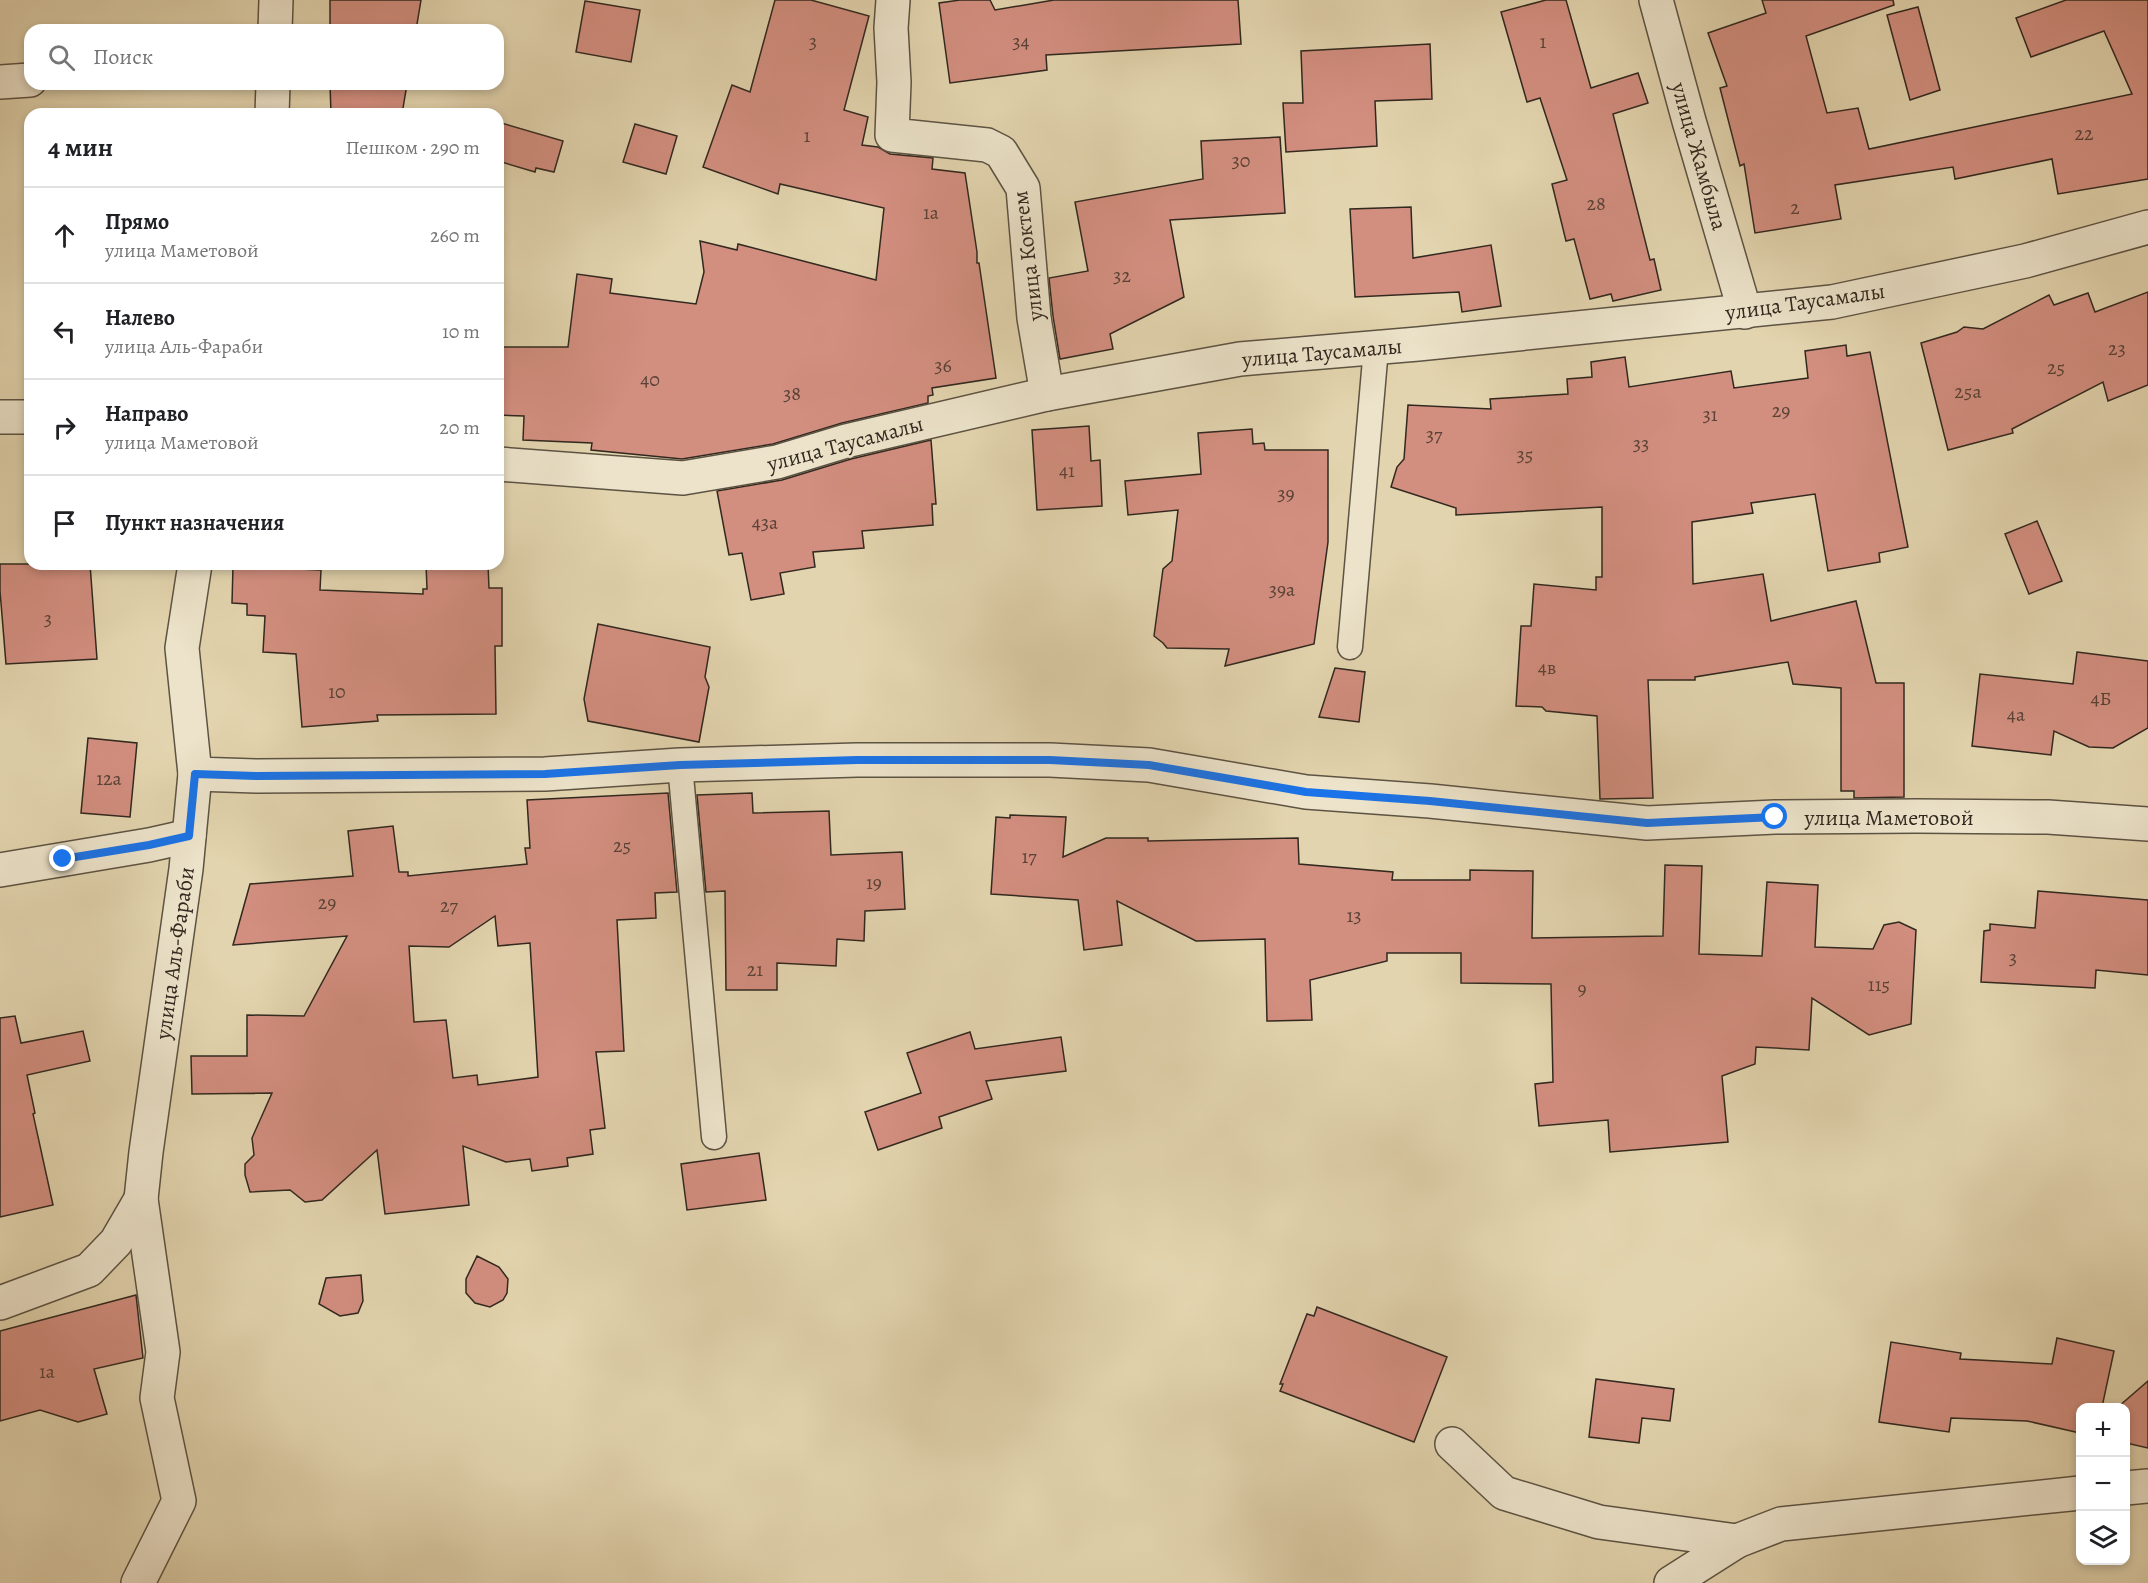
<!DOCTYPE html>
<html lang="ru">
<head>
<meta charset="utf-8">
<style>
  :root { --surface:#fff; --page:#f2f2f2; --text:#202124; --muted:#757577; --line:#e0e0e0 }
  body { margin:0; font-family:Alegreya,serif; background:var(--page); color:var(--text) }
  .controls { position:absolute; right:18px; bottom:18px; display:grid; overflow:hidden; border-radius:12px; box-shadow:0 3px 9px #0003 }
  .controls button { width:54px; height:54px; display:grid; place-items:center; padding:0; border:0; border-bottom:2px solid var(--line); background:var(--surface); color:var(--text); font:30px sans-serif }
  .stop { position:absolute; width:18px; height:18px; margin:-14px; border:4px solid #1a73e8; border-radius:50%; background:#fff }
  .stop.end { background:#1a73e8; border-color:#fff; box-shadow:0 2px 6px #0008 }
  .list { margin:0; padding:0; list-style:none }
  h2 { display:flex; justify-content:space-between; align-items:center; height:78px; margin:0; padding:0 24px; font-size:26px }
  h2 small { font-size:20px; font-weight:400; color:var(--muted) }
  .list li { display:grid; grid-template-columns:39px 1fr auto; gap:18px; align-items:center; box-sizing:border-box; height:96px; padding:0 24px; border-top:2px solid var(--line) }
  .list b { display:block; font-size:22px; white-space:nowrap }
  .list p { margin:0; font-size:20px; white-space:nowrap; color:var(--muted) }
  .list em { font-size:20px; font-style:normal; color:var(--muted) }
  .icon { flex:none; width:33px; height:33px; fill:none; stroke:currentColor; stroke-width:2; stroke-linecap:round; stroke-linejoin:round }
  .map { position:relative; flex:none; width:2148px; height:1583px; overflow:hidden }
  .search { position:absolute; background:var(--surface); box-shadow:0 3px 9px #0003; left:24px; top:24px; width:480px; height:66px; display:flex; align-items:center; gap:15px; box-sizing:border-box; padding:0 21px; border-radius:18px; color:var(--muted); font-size:22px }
  .panel { position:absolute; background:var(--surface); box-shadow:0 3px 9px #0003; left:24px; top:108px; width:480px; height:462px; border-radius:18px }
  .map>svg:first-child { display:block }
</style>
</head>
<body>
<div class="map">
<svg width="2148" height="1583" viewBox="0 0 2148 1583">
  <rect width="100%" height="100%" fill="#e2d4ae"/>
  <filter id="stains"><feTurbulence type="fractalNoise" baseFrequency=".00333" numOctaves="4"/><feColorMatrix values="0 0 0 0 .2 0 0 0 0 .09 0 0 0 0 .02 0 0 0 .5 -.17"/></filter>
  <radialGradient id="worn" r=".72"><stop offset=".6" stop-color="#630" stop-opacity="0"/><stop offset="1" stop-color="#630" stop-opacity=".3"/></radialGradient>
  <g fill="#d28e7f" stroke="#31281f" stroke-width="1.5" fill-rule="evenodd">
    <path d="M 330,0 L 421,0 L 416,30 L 330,30 Z"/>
    <path d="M 775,0 L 811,0 L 869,16 L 844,110 L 868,117 L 862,145 L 878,147 L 890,154 L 933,158 L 932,169 L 965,173 L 977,252 L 977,263 L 979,263 L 996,378 L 932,388 L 933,395 L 928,396 L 928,403 L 842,423 L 773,444 L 682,459 L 591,450 L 592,443 L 523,440 L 524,416 L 498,415 L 498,347 L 568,347 L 577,274 L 612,279 L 610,293 L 696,304 L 704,272 L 700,241 L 737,250 L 738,244 L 876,280 L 884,208 L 780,184 L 778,194 L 703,167 L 732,85 L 750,92 Z"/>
    <path d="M 960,0 L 990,0 L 995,10 L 1054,0 L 1238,0 L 1241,44 L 1046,55 L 1047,70 L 950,83 L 939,3 Z"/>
    <path d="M 1546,0 L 1566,0 L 1591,88 L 1638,73 L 1648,103 L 1613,114 L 1650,260 L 1654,259 L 1661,290 L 1613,301 L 1611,294 L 1590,299 L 1574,239 L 1566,241 L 1552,184 L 1567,180 L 1540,98 L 1527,102 L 1501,12 Z"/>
    <path d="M 1762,0 L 1893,0 L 1894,5 L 1806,36 L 1827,113 L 1858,108 L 1869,149 L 2132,94 L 2104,31 L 2031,57 L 2016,18 L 2066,0 L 2148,0 L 2148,179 L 2058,194 L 2052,159 L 1955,179 L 1953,167 L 1835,185 L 1841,219 L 1755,233 L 1744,164 L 1740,166 L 1720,88 L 1727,86 L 1708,33 L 1766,13 Z"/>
    <path d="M 585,1 L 640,10 L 631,62 L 576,52 Z"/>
    <path d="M 1918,7 L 1940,90 L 1910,100 L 1887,15 Z"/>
    <path d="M 1430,44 L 1432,99 L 1375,101 L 1377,146 L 1286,152 L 1283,103 L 1303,103 L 1301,51 Z"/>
    <path d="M 330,84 L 407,84 L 402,114 L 331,114 Z"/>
    <path d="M 498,122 L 563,141 L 554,172 L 536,168 L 535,172 L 498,161 Z"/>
    <path d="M 635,124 L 677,136 L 666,174 L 623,162 Z"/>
    <path d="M 1280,137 L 1285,213 L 1170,220 L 1184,297 L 1110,334 L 1113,349 L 1060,359 L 1053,316 L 1049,278 L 1088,271 L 1075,202 L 1203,179 L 1201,141 Z"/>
    <path d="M 1411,207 L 1413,258 L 1491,245 L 1501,306 L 1462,312 L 1459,292 L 1355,297 L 1350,209 Z"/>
    <path d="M 2148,292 L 2148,385 L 2108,401 L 2103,382 L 2012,429 L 2013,433 L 1948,450 L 1921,343 L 1957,332 L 1964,327 L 1983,329 L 2049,295 L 2054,305 L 2088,293 L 2095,312 Z"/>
    <path d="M 1846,345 L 1847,356 L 1870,352 L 1908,547 L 1879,553 L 1880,562 L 1828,571 L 1815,494 L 1751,503 L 1753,513 L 1692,522 L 1693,584 L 1763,574 L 1771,621 L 1856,601 L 1876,683 L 1904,683 L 1904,797 L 1854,798 L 1854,791 L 1841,791 L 1841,688 L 1793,684 L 1788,662 L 1695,677 L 1695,680 L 1648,680 L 1653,798 L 1600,799 L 1597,716 L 1546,711 L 1542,707 L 1516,706 L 1521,626 L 1531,626 L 1534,584 L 1596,590 L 1596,577 L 1602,577 L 1602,507 L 1456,515 L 1456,508 L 1391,487 L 1397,467 L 1404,459 L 1408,405 L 1491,409 L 1490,399 L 1568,394 L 1567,379 L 1592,377 L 1591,362 L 1625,357 L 1629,387 L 1731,371 L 1734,388 L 1808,378 L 1805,351 Z"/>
    <path d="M 1089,426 L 1091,461 L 1100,460 L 1102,506 L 1037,510 L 1032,430 Z"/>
    <path d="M 1252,429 L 1253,444 L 1264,443 L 1265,450 L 1328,450 L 1328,542 L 1314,644 L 1225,666 L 1229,649 L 1167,648 L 1163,643 L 1154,636 L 1163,569 L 1172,561 L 1178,510 L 1128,515 L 1125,481 L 1201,474 L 1198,433 Z"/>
    <path d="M 931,440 L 936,504 L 932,504 L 933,525 L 862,531 L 864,548 L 813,552 L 815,567 L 780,573 L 784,594 L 751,600 L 742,553 L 729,555 L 717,491 L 782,480 L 851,459 Z"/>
    <path d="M 2037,521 L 2062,581 L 2029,594 L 2005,534 Z"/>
    <path d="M 0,564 L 90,564 L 97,659 L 6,664 L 0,591 Z"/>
    <path d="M 426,564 L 488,564 L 489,588 L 502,588 L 502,646 L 495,646 L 496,714 L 377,715 L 378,721 L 302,727 L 296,654 L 263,652 L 265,616 L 247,615 L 247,604 L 232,603 L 233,566 L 321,570 L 320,590 L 423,594 L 423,589 L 427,589 Z"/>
    <path d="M 598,624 L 710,647 L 705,677 L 709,687 L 699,742 L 588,721 L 584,699 Z"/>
    <path d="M 2077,652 L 2148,661 L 2148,728 L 2113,748 L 2089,747 L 2054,731 L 2051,755 L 1972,746 L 1980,674 L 2073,684 Z"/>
    <path d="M 1335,668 L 1365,672 L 1359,722 L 1319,717 Z"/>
    <path d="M 88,738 L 137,743 L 130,817 L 81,813 Z"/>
    <path d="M 668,793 L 677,892 L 655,893 L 656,918 L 617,920 L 624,1051 L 596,1052 L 605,1128 L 590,1130 L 593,1154 L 567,1158 L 568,1166 L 532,1171 L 530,1159 L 506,1162 L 463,1146 L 469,1205 L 385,1214 L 377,1150 L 322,1200 L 305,1202 L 290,1190 L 250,1192 L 245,1175 L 245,1164 L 254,1155 L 252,1138 L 272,1093 L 192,1094 L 191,1056 L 247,1056 L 247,1015 L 304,1016 L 347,936 L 233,945 L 250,884 L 353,876 L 348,831 L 393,826 L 399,872 L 408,872 L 408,876 L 527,864 L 525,848 L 530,848 L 527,800 ZM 495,916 L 498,946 L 530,943 L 538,1077 L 478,1085 L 477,1075 L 453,1078 L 446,1020 L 414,1022 L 409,946 L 449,947 Z"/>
    <path d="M 752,793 L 753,813 L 829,811 L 831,855 L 902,852 L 905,909 L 865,911 L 864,941 L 837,939 L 836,966 L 777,963 L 777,990 L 726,990 L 725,891 L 706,892 L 697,795 Z"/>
    <path d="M 1010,815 L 1066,817 L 1063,857 L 1106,838 L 1148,838 L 1148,841 L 1298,838 L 1299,864 L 1393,872 L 1392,880 L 1470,880 L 1470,870 L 1533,871 L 1532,938 L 1663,936 L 1665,865 L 1702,866 L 1699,954 L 1762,956 L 1767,882 L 1818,885 L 1815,947 L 1873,949 L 1884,925 L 1899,922 L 1916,930 L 1911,1024 L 1869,1035 L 1812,998 L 1809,1050 L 1756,1047 L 1755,1064 L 1722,1076 L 1728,1142 L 1610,1152 L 1608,1120 L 1539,1126 L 1535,1084 L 1553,1082 L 1551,984 L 1461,983 L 1461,953 L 1387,953 L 1387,961 L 1310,980 L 1312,1020 L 1267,1021 L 1265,939 L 1196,941 L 1117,901 L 1122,945 L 1084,950 L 1078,900 L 991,894 L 996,817 L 1010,818 Z"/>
    <path d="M 2038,891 L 2148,900 L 2148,975 L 2096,970 L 2095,988 L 1981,982 L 1984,931 L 1990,930 L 1990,924 L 2035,928 Z"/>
    <path d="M 15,1016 L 21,1043 L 83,1031 L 90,1061 L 27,1075 L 35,1113 L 33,1114 L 53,1205 L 0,1217 L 0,1018 Z"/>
    <path d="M 970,1032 L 975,1049 L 1061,1037 L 1066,1071 L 986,1081 L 992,1099 L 939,1117 L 942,1128 L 878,1150 L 865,1112 L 921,1093 L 907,1053 Z"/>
    <path d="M 759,1153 L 766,1200 L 687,1210 L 681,1164 Z"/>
    <path d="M 477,1256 L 499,1267 L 508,1279 L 507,1293 L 503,1300 L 490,1307 L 475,1303 L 466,1293 L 466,1279 Z"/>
    <path d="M 361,1275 L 363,1301 L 358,1313 L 340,1316 L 319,1304 L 326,1278 Z"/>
    <path d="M 136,1295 L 143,1358 L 94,1369 L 107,1414 L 78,1422 L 40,1410 L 0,1421 L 0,1331 Z"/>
    <path d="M 1317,1307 L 1447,1357 L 1414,1442 L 1280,1391 L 1283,1384 L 1280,1384 L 1307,1314 L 1314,1316 Z"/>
    <path d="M 2057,1338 L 2114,1351 L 2102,1407 L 2080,1407 L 2080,1433 L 2027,1421 L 1951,1418 L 1949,1432 L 1879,1422 L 1891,1342 L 1961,1353 L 1960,1359 L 2052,1364 Z"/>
    <path d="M 1596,1379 L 1674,1389 L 1670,1421 L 1642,1418 L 1639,1443 L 1589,1437 Z"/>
    <path d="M 2148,1381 L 2148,1448 L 2126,1443 L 2126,1407 L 2118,1407 Z"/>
  </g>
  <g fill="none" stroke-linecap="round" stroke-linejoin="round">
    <defs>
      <g id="service">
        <path d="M 1350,647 L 1376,348"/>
        <path d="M 680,765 L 714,1137"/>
      </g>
      <g id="minor">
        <path d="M 893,0 L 891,28 L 894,82 L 892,135 L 987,145 L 1001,152 L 1023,188 L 1034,318 L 1047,394"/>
        <path d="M 1656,0 L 1689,121 L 1745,312"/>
        <path d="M 0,82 L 30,80"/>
        <path d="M 498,464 L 683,478 L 777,462 L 846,441 L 1047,394 L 1240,359 L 1418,344 L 1832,302 L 2025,261 L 2148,227"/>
        <path d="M 0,870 L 149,845 L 189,836"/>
        <path d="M 0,1303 L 89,1270 L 116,1242 L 141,1199"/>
        <path d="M 1452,1444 L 1504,1493 L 1599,1522 L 1737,1541"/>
        <path d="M 2126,1488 L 2148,1486"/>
        <path d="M 138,1583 L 179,1501 L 157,1398 L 163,1352 L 141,1199 L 146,1152 L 186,869 L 195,774"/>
        <path d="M 1671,1583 L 1737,1541 L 1781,1524 L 2080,1493"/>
      </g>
      <g id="tertiary">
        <path d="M 275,30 L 276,0"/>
        <path d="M 272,114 L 273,84"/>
        <path d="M 0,417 L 30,417"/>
        <path d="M 195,564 L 182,648 L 195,774 L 257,776 L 545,774 L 680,765 L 857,760 L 1050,760 L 1149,765 L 1306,792 L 1430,801 L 1647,823 L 1775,817 L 1917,816 L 2048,817 L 2148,824"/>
      </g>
    </defs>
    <use href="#service" stroke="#5d5343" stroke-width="27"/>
    <use href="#minor" stroke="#5d5343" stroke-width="36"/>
    <use href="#tertiary" stroke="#5d5343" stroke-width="36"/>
    <use href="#service" stroke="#ece3ca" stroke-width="24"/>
    <use href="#minor" stroke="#ece3ca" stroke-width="33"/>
    <use href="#tertiary" stroke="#ece3ca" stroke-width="33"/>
  </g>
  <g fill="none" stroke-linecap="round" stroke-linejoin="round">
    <path stroke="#1a73e8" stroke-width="8" d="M 63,859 L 149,845 L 189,836 L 195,774 L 257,776 L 545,774 L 680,765 L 857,760 L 1050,760 L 1149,765 L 1306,792 L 1430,801 L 1647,823 L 1775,817"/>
  </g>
  <g text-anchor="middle" stroke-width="5" stroke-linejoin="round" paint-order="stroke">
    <g font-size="20" fill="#594237">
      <text x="813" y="48">3</text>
      <text x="1021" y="48">34</text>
      <text x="1543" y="48">1</text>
      <text x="2084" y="140">22</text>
      <text x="807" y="142">1</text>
      <text x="1241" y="167">30</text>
      <text x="1596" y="210">28</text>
      <text x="1795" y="214">2</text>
      <text x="931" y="219">1а</text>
      <text x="1122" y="282">32</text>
      <text x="2117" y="355">23</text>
      <text x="943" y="372">36</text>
      <text x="2056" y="374">25</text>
      <text x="650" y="386">40</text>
      <text x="1968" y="398">25а</text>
      <text x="792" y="400">38</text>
      <text x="1781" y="417">29</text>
      <text x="1710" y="421">31</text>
      <text x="1434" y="441">37</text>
      <text x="1641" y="450">33</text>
      <text x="1525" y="461">35</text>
      <text x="1067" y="477">41</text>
      <text x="1286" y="500">39</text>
      <text x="765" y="529">43а</text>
      <text x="1282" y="596">39а</text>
      <text x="48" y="625">3</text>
      <text x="1547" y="674">4в</text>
      <text x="337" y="698">10</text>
      <text x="2101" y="705">4Б</text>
      <text x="2016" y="721">4а</text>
      <text x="109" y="785">12а</text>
      <text x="622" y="852">25</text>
      <text x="1029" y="863">17</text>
      <text x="874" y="889">19</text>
      <text x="327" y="909">29</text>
      <text x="449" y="912">27</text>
      <text x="1354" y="922">13</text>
      <text x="2013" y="964">3</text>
      <text x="755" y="976">21</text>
      <text x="1879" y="991">115</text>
      <text x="1582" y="995">9</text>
      <text x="47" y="1378">1а</text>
    </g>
    <g font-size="22" fill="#31281f" stroke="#ece3ca">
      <text transform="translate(1700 156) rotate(74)" y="8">улица Жамбыла</text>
      <text transform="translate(1027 256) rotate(-97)" y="8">улица Коктем</text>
      <text transform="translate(1805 301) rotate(-8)" y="8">улица Таусамалы</text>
      <text transform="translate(1322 352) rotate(-5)" y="8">улица Таусамалы</text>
      <text transform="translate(845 443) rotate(-15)" y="8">улица Таусамалы</text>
      <text x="1889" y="825">улица Маметовой</text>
      <text transform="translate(174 953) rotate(-82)" y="8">улица Аль-Фараби</text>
    </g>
  </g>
  <rect width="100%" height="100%" filter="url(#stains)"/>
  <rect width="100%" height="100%" fill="url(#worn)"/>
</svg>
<div class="controls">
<button>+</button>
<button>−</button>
<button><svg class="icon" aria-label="layers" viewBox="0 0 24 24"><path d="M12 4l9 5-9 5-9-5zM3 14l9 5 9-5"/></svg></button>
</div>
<div class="stop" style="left:1775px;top:817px"></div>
<div class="stop end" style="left:63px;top:859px"></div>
<div class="search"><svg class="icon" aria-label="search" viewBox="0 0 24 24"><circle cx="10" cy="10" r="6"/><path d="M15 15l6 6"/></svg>Поиск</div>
<section class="panel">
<h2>4 мин<small>Пешком · 290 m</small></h2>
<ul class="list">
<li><svg class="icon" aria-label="ahead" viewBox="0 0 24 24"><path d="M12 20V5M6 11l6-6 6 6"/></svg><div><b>Прямо</b><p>улица Маметовой</p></div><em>260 m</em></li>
<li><svg class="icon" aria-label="left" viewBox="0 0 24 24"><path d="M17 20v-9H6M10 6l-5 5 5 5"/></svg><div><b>Налево</b><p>улица Аль-Фараби</p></div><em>10 m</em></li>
<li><svg class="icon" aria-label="right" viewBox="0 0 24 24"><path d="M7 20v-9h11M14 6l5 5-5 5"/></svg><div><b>Направо</b><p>улица Маметовой</p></div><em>20 m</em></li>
<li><svg class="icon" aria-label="arrive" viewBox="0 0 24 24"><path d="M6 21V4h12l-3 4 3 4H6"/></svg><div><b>Пункт назначения</b></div></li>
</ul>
</section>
</div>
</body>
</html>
